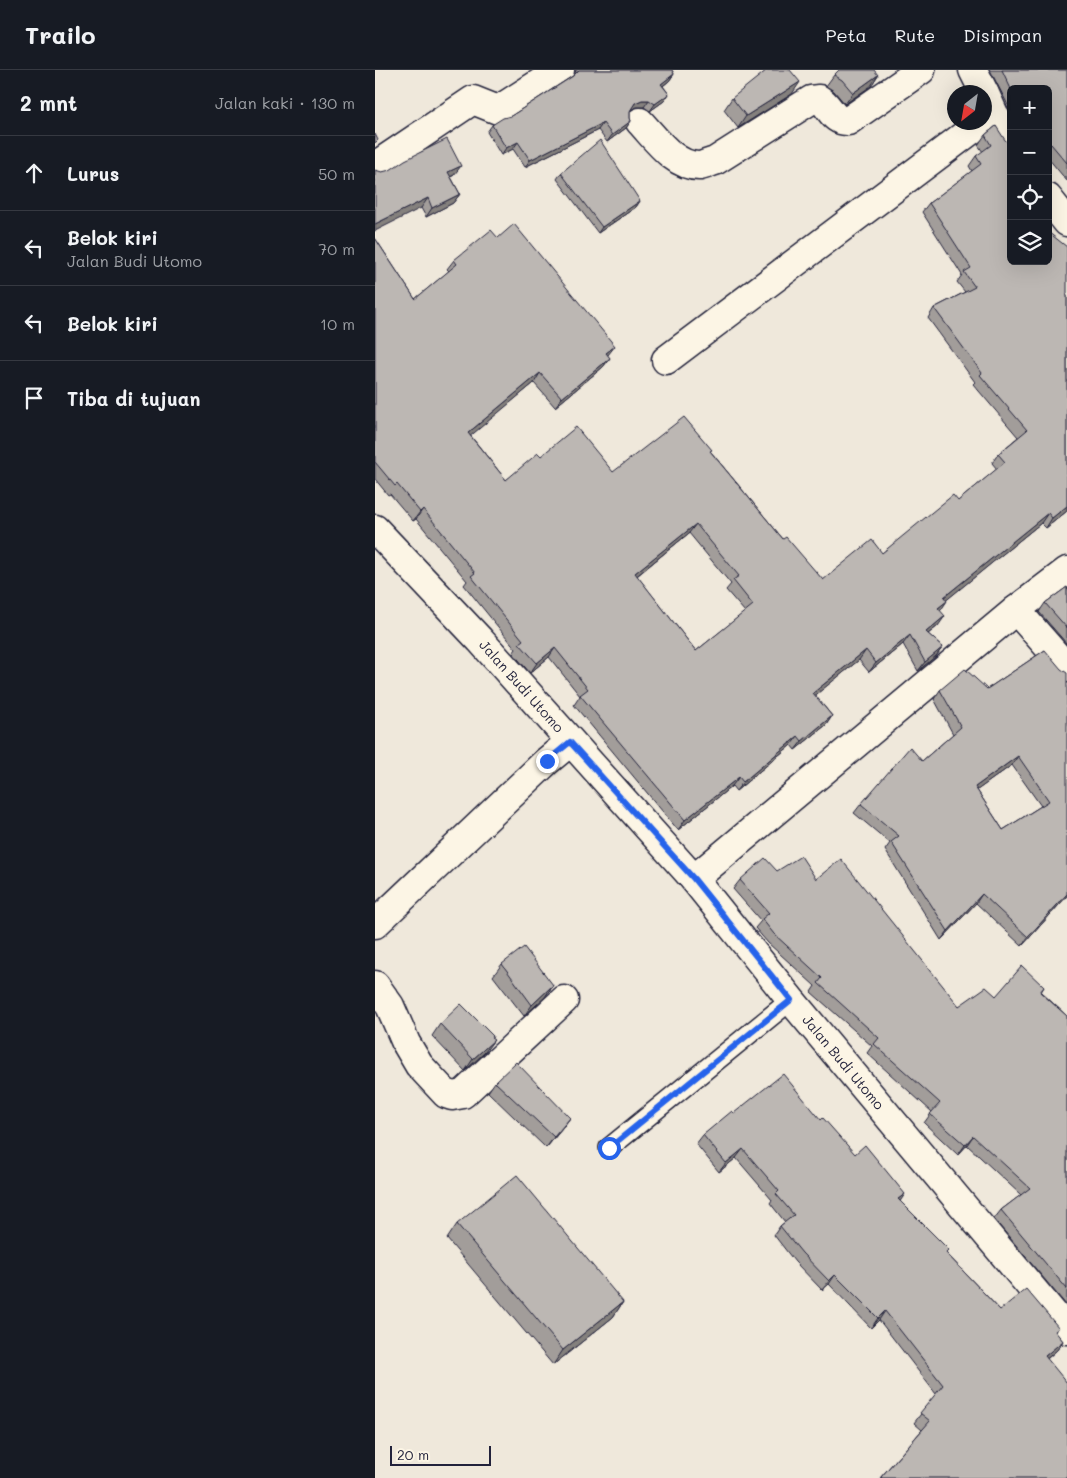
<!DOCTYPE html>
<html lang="id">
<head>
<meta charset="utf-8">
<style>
  :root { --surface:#171b24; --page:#20242c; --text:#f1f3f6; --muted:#9ea1a6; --line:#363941 }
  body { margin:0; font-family:Mali,sans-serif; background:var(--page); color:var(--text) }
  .controls { position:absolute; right:15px; top:15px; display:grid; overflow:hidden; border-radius:8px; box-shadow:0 5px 20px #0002 }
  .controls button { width:45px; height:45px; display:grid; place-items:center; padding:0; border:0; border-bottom:1px solid var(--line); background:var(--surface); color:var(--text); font:25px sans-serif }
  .compass { position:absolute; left:572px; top:15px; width:45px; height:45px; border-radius:50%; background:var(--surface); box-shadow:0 5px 20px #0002; rotate:211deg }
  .scale { position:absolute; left:15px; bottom:12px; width:101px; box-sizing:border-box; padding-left:5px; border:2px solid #22223b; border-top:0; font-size:14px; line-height:18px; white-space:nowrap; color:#22223b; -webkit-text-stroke:4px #fcf5e5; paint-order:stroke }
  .stop { position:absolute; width:15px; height:15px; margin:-11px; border:4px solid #2563eb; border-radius:50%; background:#fff }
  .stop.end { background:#2563eb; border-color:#fff; box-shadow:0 1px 5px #0008 }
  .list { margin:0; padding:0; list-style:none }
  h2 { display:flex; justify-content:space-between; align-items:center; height:65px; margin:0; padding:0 20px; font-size:21px }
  h2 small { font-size:16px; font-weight:400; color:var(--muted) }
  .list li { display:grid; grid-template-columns:32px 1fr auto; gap:15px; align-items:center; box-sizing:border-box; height:75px; padding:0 20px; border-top:1px solid var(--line) }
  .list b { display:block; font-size:19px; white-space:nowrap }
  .list p { margin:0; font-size:16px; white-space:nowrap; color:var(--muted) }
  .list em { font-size:16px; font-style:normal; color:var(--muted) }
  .icon { flex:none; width:28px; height:28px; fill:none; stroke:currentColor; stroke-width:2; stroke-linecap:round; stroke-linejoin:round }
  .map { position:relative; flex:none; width:692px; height:1408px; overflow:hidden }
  header { display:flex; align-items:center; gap:30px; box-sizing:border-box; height:70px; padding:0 25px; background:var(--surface); border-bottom:1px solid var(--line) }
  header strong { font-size:24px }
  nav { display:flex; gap:28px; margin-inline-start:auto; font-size:18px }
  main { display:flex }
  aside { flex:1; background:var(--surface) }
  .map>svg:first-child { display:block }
</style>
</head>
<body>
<header>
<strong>Trailo</strong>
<nav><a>Peta</a><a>Rute</a><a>Disimpan</a></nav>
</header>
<main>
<aside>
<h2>2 mnt<small>Jalan kaki · 130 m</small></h2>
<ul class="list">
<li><svg class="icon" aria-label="ahead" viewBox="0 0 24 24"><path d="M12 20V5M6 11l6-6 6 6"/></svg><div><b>Lurus</b></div><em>50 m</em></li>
<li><svg class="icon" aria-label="left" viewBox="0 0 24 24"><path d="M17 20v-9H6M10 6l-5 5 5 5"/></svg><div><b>Belok kiri</b><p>Jalan Budi Utomo</p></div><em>70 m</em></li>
<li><svg class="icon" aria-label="left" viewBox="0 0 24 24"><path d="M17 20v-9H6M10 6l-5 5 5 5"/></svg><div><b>Belok kiri</b></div><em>10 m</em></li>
<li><svg class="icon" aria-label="arrive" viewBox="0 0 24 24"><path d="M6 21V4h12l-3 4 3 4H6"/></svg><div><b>Tiba di tujuan</b></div></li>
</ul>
</aside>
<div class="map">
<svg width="692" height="1408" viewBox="0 0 692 1408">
  <rect width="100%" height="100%" fill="#efe8db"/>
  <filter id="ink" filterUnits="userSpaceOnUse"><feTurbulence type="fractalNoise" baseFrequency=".02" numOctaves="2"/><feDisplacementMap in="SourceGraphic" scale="10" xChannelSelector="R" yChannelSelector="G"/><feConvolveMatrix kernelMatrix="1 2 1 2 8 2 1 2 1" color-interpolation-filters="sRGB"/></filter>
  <g filter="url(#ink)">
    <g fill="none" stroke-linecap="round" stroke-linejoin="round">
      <defs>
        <path id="service" d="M 234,1078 L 416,930"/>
        <g id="minor">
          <path d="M 598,0 L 609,22"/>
          <path d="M 610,24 L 619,44 L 636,71"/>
          <path d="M 265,52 C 281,69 300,97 325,96 C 330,95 336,92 340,91 L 436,30 L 444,29 C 456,36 457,52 473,51 L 546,0"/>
          <path d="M 0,96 L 98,30 L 123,40 L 185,0"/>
          <path d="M 673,128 L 692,152"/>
          <path d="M 291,290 L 607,52"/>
          <path d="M 641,540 L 692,598"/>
          <path d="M 319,809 L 641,540 L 692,501"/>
          <path d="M 0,854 L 172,691 L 195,672"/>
          <path d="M 0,915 L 15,936 L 31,973 L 44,995 L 71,1024 L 77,1026 L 88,1024 L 189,930"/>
        </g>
        <g id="tertiary">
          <path id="s1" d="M 0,459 L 105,570 L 319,809 L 416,930 L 692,1260"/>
        </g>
      </defs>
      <use href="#service" stroke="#22223b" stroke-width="22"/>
      <use href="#minor" stroke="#22223b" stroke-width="31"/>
      <use href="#tertiary" stroke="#22223b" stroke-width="31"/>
      <use href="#service" stroke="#fcf5e5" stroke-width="19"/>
      <use href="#minor" stroke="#fcf5e5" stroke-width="28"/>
      <use href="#tertiary" stroke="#fcf5e5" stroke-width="28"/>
    </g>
    <g fill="#a29d9a" stroke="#22223b" fill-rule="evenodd">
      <path d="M 201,0 L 297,0 L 299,4 L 294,11 L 288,16 L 294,24 L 289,31 L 275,41 L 269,37 L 262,37 L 255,40 L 255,48 L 256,51 L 251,58 L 232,72 L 223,60 L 150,97 L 138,79 L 126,85 L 112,62 L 117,55 L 136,46 L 199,5 Z"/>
      <path d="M 615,0 L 692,0 L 692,111 L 673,88 L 673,19 L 636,19 L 636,41 Z"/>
      <path d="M 459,5 L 503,5 L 496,16 L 470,34 L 459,21 L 451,16 Z"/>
      <path d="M 417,24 L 363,58 L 349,40 L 357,28 Z"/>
      <path d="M 621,56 L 636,191 L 692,226 L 692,441 L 671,458 L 666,453 L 571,530 L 565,541 L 563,556 L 553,564 L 568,577 L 561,586 L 543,601 L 528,574 L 494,602 L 484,590 L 440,625 L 457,646 L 451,655 L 420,680 L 416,675 L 361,721 L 357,716 L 303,760 L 199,635 L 205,626 L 174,587 L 155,603 L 138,583 L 141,579 L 89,515 L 92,511 L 41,449 L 38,451 L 15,424 L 13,425 L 0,409 L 0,168 L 40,229 L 74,201 L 72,199 L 79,190 L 123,168 L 235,288 L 228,297 L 180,337 L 159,313 L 95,365 L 131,410 L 166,386 L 238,402 L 336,382 L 408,469 L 448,510 L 507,483 L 583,431 L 622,399 L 617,393 L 623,384 L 643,367 L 598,314 L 600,312 L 553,248 L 559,238 L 590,222 L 582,212 L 587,205 L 547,142 L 554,133 L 597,101 L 594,96 L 601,86 L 608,82 L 603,75 L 610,65 ZM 314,463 L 356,514 L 351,520 L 370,542 L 321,581 L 262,506 Z"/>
      <path d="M 7,102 L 79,105 L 76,107 L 85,124 L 78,133 L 51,147 L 46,138 Z"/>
      <path d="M 186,103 L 265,131 L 261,137 L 223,163 L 182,109 Z"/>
      <path d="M 692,517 L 692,574 L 664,542 L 670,533 Z"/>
      <path d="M 670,580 L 692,826 L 647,876 L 601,833 L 566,870 L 510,780 L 515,773 L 479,743 L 486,734 L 547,691 L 578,664 L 559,629 L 565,620 L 612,619 ZM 637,695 L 666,736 L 628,760 L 602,720 Z"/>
      <path d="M 402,801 L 441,809 L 584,936 L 621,926 L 669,917 L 666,922 L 692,946 L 692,1236 L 619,1149 L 626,1140 L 646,1125 L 592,1075 L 583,1085 L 549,1053 L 557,1042 L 492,983 L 497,976 L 436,922 L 440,916 L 393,873 L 380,858 L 386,851 L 358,819 L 365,810 Z"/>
      <path d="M 127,894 L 178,915 L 170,927 L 149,946 L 118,906 Z"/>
      <path d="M 65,954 L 118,966 L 110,982 L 90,1001 L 57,966 Z"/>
      <path d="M 120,1012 L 187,1059 L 171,1078 L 113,1022 Z"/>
      <path d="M 359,1043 L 446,1050 L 525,1131 L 571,1183 L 625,1240 L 681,1263 L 688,1271 L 682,1280 L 672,1289 L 692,1408 L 505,1408 L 547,1360 L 539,1353 L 561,1324 L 504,1250 L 496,1258 L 454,1214 L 447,1220 L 420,1192 L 399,1165 L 405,1156 L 410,1152 L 395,1133 L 397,1130 L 361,1088 L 344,1102 L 321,1074 L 328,1065 Z"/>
      <path d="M 82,1154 L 248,1232 L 238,1247 L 178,1295 L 72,1169 Z"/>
    </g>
    <g fill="#84807d" stroke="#22223b">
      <path d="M 299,4 L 294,11 L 281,21 L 286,14 Z"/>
      <path d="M 503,5 L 496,16 L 470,34 L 478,23 Z"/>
      <path d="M 425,12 L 417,24 L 363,58 L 371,46 Z"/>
      <path d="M 294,24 L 289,31 L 275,41 L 280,34 Z"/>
      <path d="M 267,30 L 274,30 L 269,37 L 262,37 L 255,40 L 260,33 Z"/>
      <path d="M 256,51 L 251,58 L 232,72 L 237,65 Z"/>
      <path d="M 228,53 L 223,60 L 150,97 L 155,90 Z"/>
      <path d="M 143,72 L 138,79 L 126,85 L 131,78 Z"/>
      <path d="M 86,96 L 79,105 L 67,111 L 73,102 Z"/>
      <path d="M 85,124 L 78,133 L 51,147 L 57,138 Z"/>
      <path d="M 53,128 L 46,138 L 0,161 L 0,154 Z"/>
      <path d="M 265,131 L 261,137 L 223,163 L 227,157 Z"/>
      <path d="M 240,276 L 233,285 L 224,293 L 231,283 Z"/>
      <path d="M 235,288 L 228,297 L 180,337 L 187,328 Z"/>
      <path d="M 165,303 L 159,313 L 87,373 L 93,363 Z"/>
      <path d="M 692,436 L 692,441 L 671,458 L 677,448 Z"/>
      <path d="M 48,439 L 41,449 L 38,451 L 45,442 Z"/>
      <path d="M 673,443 L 666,453 L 563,537 L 569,527 Z"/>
      <path d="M 321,454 L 314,463 L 253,513 L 260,503 Z"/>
      <path d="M 572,531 L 566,540 L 556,548 L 563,538 Z"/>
      <path d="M 570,546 L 563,556 L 544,571 L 551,562 Z"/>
      <path d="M 535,565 L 528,574 L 494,602 L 501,593 Z"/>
      <path d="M 568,577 L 561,586 L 543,601 L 550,592 Z"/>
      <path d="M 180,578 L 174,587 L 155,603 L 162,593 Z"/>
      <path d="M 491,580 L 484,590 L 432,632 L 438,623 Z"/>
      <path d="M 457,646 L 451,655 L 420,680 L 427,671 Z"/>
      <path d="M 423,666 L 416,675 L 361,721 L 368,712 Z"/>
      <path d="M 643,686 L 637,695 L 594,726 L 600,717 Z"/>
      <path d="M 364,707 L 357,716 L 303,760 L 310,750 Z"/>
      <path d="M 607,824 L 601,833 L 566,870 L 573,861 Z"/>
      <path d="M 692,824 L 692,826 L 647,876 L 653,867 Z"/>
      <path d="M 178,915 L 170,927 L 149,946 L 157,935 Z"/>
      <path d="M 119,970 L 110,982 L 90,1001 L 98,989 Z"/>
      <path d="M 195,1048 L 187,1059 L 171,1078 L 179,1067 Z"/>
      <path d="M 598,1066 L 592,1075 L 583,1085 L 590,1075 Z"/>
      <path d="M 368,1079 L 361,1088 L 344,1102 L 351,1093 Z"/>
      <path d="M 530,1124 L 524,1133 L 523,1129 Z"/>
      <path d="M 460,1205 L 454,1214 L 447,1220 L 454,1211 Z"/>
      <path d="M 248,1232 L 238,1247 L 178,1295 L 188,1280 Z"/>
      <path d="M 510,1241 L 504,1250 L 496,1258 L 503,1248 Z"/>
      <path d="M 688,1271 L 682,1280 L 663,1296 L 670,1286 Z"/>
    </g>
    <g fill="#bcb7b3" stroke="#22223b" fill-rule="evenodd">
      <path d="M 204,0 L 297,0 L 299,4 L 286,14 L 294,24 L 280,34 L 274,30 L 267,30 L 260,33 L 255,41 L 255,48 L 256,51 L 237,65 L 228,53 L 155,90 L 143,72 L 131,78 L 117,55 L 128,48 L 136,46 L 198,6 Z"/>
      <path d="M 392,0 L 415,0 L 425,12 L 371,46 L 357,28 Z"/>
      <path d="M 464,0 L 499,0 L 503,5 L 478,23 L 467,10 L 459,5 Z"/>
      <path d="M 627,0 L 692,0 L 692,93 L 676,74 L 673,77 L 673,19 L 636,19 Z"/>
      <path d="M 621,56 L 630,70 L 636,75 L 636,104 L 634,106 L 636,108 L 636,191 L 673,191 L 673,162 L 692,177 L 692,223 L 691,224 L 692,226 L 692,436 L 677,448 L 673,443 L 569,527 L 572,531 L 563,538 L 570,546 L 551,562 L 568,577 L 550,592 L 535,565 L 501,593 L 491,580 L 438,623 L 457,646 L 427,671 L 423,666 L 368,712 L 364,707 L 310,750 L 205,625 L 213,619 L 180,578 L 162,593 L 144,573 L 148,570 L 96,506 L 100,503 L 48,439 L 45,442 L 22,414 L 20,416 L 0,392 L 0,168 L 40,229 L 82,194 L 79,190 L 116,160 L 123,168 L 139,154 L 240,276 L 231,283 L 235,288 L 187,328 L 165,303 L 93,363 L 131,410 L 163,383 L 166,386 L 201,357 L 238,402 L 309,347 L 337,380 L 335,381 L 408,469 L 411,467 L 448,510 L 497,470 L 507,483 L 578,425 L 583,431 L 630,392 L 623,384 L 652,360 L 605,305 L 607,303 L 559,238 L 600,217 L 589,202 L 596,198 L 554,133 L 606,94 L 601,86 L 616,75 L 610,65 ZM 321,454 L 364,506 L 358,510 L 378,535 L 321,581 L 260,503 Z"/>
      <path d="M 0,64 L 3,70 L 0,73 Z"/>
      <path d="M 72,69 L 86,96 L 73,102 L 85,124 L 57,138 L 53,128 L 0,154 L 0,100 L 7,102 L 15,100 L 30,90 Z"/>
      <path d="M 225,70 L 265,131 L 227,157 L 186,103 Z"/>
      <path d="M 692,517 L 692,558 L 670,533 Z"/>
      <path d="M 670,580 L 686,599 L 692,603 L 692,824 L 653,867 L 607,824 L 573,861 L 516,772 L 524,766 L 486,734 L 535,677 L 547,691 L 586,657 L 565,620 L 590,599 L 612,619 ZM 643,686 L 674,731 L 628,760 L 600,717 Z"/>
      <path d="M 426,786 L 441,809 L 466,789 L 584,936 L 611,917 L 621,926 L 647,896 L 669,917 L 665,922 L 692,946 L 692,1219 L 626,1140 L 655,1118 L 598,1066 L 590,1075 L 555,1044 L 565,1033 L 499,974 L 504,968 L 443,913 L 447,908 L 399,864 L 387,849 L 394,843 L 365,810 L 390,788 L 402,801 Z"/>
      <path d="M 149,877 L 178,915 L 157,935 L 127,894 Z"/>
      <path d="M 86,934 L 118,966 L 116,968 L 119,970 L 98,989 L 65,954 Z"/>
      <path d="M 141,992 L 195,1048 L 179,1067 L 120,1012 Z"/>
      <path d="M 408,1004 L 446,1050 L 448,1048 L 480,1084 L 490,1075 L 530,1124 L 523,1129 L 574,1180 L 571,1183 L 625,1240 L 651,1219 L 684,1258 L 680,1261 L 688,1271 L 670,1286 L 692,1313 L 692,1408 L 507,1408 L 506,1407 L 555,1351 L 545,1343 L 568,1315 L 510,1241 L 503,1248 L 460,1205 L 454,1211 L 427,1183 L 405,1156 L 419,1145 L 401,1124 L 404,1121 L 368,1079 L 351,1093 L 328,1065 L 357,1041 L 359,1043 Z"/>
      <path d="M 142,1105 L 248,1232 L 188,1280 L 82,1154 Z"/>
    </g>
  </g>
  <g fill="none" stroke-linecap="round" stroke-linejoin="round" filter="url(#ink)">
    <path stroke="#2563eb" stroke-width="6" d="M 172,691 L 195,672 L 319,809 L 416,930 L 234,1078"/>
  </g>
  <g text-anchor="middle" stroke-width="5" stroke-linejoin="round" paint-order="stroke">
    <g font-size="14" fill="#22223b" stroke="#fcf5e5">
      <text dy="5" stroke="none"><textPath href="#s1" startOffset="215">Jalan Budi Utomo</textPath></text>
      <text dy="5" stroke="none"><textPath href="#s1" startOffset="710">Jalan Budi Utomo</textPath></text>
    </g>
  </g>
</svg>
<div class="controls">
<button>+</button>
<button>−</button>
<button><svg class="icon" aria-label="locate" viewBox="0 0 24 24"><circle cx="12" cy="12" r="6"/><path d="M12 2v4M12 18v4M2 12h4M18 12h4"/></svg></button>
<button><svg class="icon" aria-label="layers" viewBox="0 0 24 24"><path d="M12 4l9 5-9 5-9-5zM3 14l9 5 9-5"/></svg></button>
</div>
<svg class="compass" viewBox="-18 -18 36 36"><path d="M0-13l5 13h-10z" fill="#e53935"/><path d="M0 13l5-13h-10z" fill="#9ea1a6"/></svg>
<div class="scale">20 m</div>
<div class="stop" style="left:234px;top:1078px"></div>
<div class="stop end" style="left:172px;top:691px"></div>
</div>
</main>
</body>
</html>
